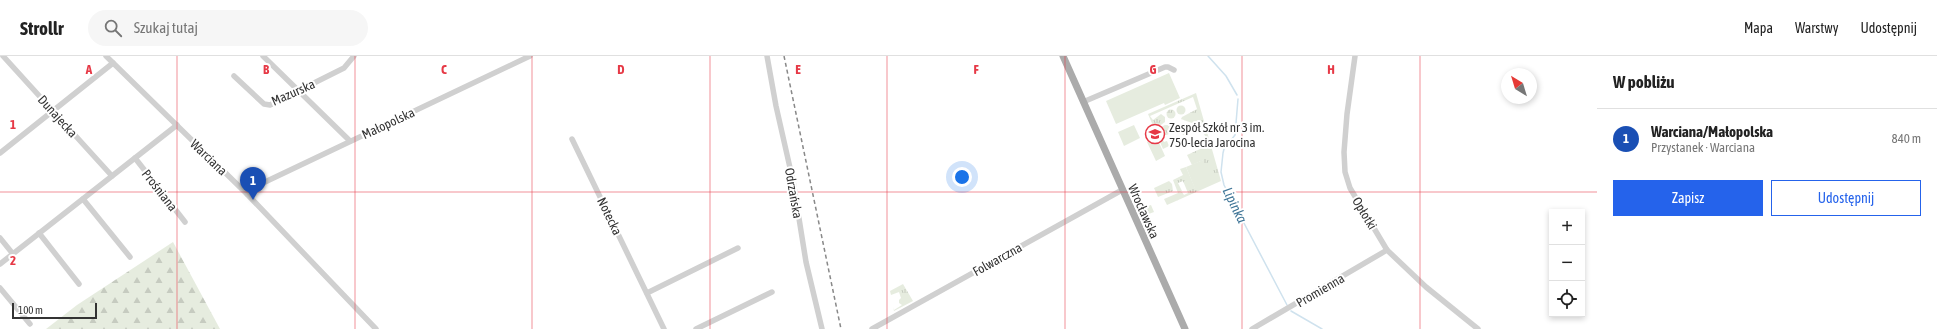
<!DOCTYPE html>
<html lang="pl">
<head>
<meta charset="utf-8">
<style>
  :root { --surface:#fff; --page:#f6f6f6; --text:#222; --muted:#767676; --line:#e0e0e0; --accent:#2563eb }
  body { margin:0; font-family:"Asap Condensed",sans-serif; background:var(--page); color:var(--text) }
  .controls { position:absolute; right:12px; bottom:12px; display:grid; overflow:hidden; border-radius:0px; box-shadow:0 2px 6px #0003 }
  .controls button { width:36px; height:36px; display:grid; place-items:center; padding:0; border:0; border-bottom:1px solid var(--line); background:var(--surface); color:var(--text); font:20px sans-serif }
  .compass { position:absolute; left:1501px; top:12px; width:36px; height:36px; border-radius:50%; background:var(--surface); box-shadow:0 2px 6px #0003; rotate:322deg }
  .scale { position:absolute; left:12px; bottom:10px; width:85px; box-sizing:border-box; padding-left:4px; border:2px solid #333; border-top:0; font-size:11px; line-height:14px; white-space:nowrap; color:#333; -webkit-text-stroke:3px #fff; paint-order:stroke }
  .you { position:absolute; left:962px; top:121px; width:14px; height:14px; margin:-10px; border:3px solid #fff; border-radius:50%; background:#1a73e8; box-shadow:0 0 0 6px #1a73e833 }
  .badge { display:grid; place-items:center; width:26px; height:26px; border-radius:50%; background:var(--accent); color:#fff; font-size:13px; font-weight:700 }
  .pin { position:absolute; translate:-50% -33px; filter:drop-shadow(0 1px 2px #0008) }
  .pin::after { content:''; position:absolute; top:21px; width:14px; height:12px; background:inherit; clip-path:polygon(0 0,100% 0,50% 100%) }
  .list { margin:0; padding:0; list-style:none }
  h2 { display:flex; justify-content:space-between; align-items:center; height:52px; margin:0; padding:0 16px; font-size:17px }
  h2 small { font-size:13px; font-weight:400; color:var(--muted) }
  .list li { display:grid; grid-template-columns:26px 1fr auto; gap:12px; align-items:center; box-sizing:border-box; height:60px; padding:0 16px; border-top:1px solid var(--line) }
  .list b { display:block; font-size:15px; white-space:nowrap }
  .list p { margin:0; font-size:13px; white-space:nowrap; color:var(--muted) }
  .list em { font-size:13px; font-style:normal; color:var(--muted) }
  .actions { display:flex; gap:8px; padding:12px 16px }
  .actions a { flex:1; padding:9px 0; border:1px solid var(--accent); border-radius:0px; text-align:center; font-size:14px; color:var(--accent) }
  .actions .main { background:var(--accent); color:#fff }
  .icon { flex:none; width:22px; height:22px; fill:none; stroke:currentColor; stroke-width:2; stroke-linecap:round; stroke-linejoin:round }
  .map { position:relative; flex:none; width:1597px; height:273px; overflow:hidden }
  header { display:flex; align-items:center; gap:24px; box-sizing:border-box; height:56px; padding:0 20px; background:var(--surface); border-bottom:1px solid var(--line) }
  header strong { font-size:19px }
  nav { display:flex; gap:22px; margin-inline-start:auto; font-size:14px }
  .search { width:280px; height:36px; background:var(--page); display:flex; align-items:center; gap:10px; box-sizing:border-box; padding:0 14px; border-radius:22px; color:var(--muted); font-size:15px }
  main { display:flex }
  aside { flex:1; background:var(--surface) }
  .map>svg:first-child { display:block }
</style>
</head>
<body>
<header>
<strong>Strollr</strong>
<div class="search"><svg class="icon" aria-label="search" viewBox="0 0 24 24"><circle cx="10" cy="10" r="6"/><path d="M15 15l6 6"/></svg>Szukaj tutaj</div>
<nav><a>Mapa</a><a>Warstwy</a><a>Udostępnij</a></nav>
</header>
<main>
<div class="map">
<svg width="1597" height="273" viewBox="0 0 1597 273">
  <defs>
    <pattern id="grass-tufts" width="24" height="20" patternUnits="userSpaceOnUse"><rect width="24" height="20" fill="#e6ecdf"/><path d="M3 7l-1-3M5 7V3M7 7l1-3M15 17l-1-3M17 17v-4M19 17l1-3" fill="none" stroke="#c6cbc0"/></pattern>
    <pattern id="forest-firs" width="22" height="20" patternUnits="userSpaceOnUse"><rect width="22" height="20" fill="#e6ecdf"/><path d="M5 1l3.5 6h-7zM16 11l3.5 6h-7z" fill="#c6cbc0"/></pattern>
  </defs>
  <rect width="100%" height="100%" fill="#fff"/>
  <g fill="url(#grass-tufts)" fill-rule="evenodd">
    <path d="M 1196,37 L 1221,125 L 1167,149 L 1164,143 L 1178,137 L 1173,124 L 1183,119 L 1180,113 L 1186,111 L 1195,132 L 1203,104 L 1192,109 L 1187,99 L 1209,89 L 1201,71 L 1183,79 L 1182,77 L 1201,68 L 1199,64 L 1192,67 L 1181,63 L 1182,61 L 1197,53 L 1193,41 L 1150,60 L 1153,64 L 1161,58 L 1165,61 L 1165,66 L 1158,71 L 1164,86 L 1167,85 L 1169,90 L 1163,93 L 1148,58 ZM 1183,125 L 1188,137 L 1184,139 L 1182,136 L 1178,137 L 1182,135 L 1178,127 Z"/>
    <circle cx="1181" cy="54" r="4.5"/>
    <circle cx="1171" cy="58" r="4.5"/>
    <circle cx="1166" cy="74" r="5"/>
    <path d="M 1169,125 L 1172,128 L 1173,135 L 1158,141 L 1154,132 Z"/>
    <path d="M 1151,149 L 1154,156 L 1146,159 L 1144,155 L 1139,157 L 1138,153 Z"/>
    <path d="M 903,228 L 913,245 L 894,255 L 893,251 L 894,254 L 902,249 L 899,247 L 899,244 L 901,242 L 899,236 L 891,239 L 890,235 Z"/>
  </g>
  <path fill="url(#forest-firs)" d="M 173,186 L 220,273 L 46,273 L 77,249 Z"/>
  <g fill="#e6ecdf">
    <path d="M 1169,17 L 1180,42 L 1165,49 L 1164,47 L 1116,68 L 1106,45 Z"/>
    <path d="M 1134,69 L 1140,82 L 1124,90 L 1118,76 Z"/>
    <path d="M 1157,82 L 1165,100 L 1156,105 L 1147,86 Z"/>
    <path d="M 1203,104 L 1212,126 L 1195,133 L 1186,111 Z"/>
  </g>
  <g fill="none" stroke-linecap="round" stroke-linejoin="round">
    <g stroke="#cfe2ee" stroke-width="1.5">
      <path d="M 1208,0 L 1226,20 L 1237,39"/>
      <path d="M 1238,43 L 1235,79 L 1224,93 L 1223,97 L 1221,116 L 1224,129 L 1287,249"/>
      <path d="M 1291,255 L 1322,273"/>
    </g>
    <g stroke="#d0d0d0" stroke-width="5.5">
      <path d="M 3,0 L 112,120"/>
      <path d="M 106,0 L 247,138 L 376,273"/>
      <path d="M 263,0 L 350,85"/>
      <path d="M 767,0 L 776,50 L 793,125 L 806,206 L 822,273"/>
      <path d="M 1355,0 L 1347,58 L 1344,96 L 1345,116 L 1350,132 L 1387,194 L 1426,231 L 1478,273"/>
      <path d="M 234,20 L 264,48 L 270,49 L 344,12 L 354,0"/>
      <path d="M 1083,46 L 1165,11 L 1168,11 L 1174,14"/>
      <path d="M 572,83 L 664,273"/>
      <path d="M 0,97 L 113,7"/>
      <path d="M 135,102 L 185,166"/>
      <path d="M 247,138 L 265,126 L 530,0"/>
      <path d="M 83,143 L 130,201"/>
      <path d="M 39,177 L 79,228"/>
      <path d="M 0,182 L 13,198"/>
      <path d="M 0,208 L 177,69"/>
      <path d="M 0,232 L 30,268"/>
      <path d="M 647,237 L 738,192"/>
      <path d="M 696,273 L 772,236"/>
      <path d="M 872,273 L 1122,134"/>
      <path d="M 1252,273 L 1387,194"/>
    </g>
    <path stroke="#ababab" stroke-width="7" d="M 1063,0 L 1185,273"/>
    <path stroke="#888" stroke-width="1.5" stroke-dasharray="4 3" stroke-linecap="butt" d="M 784,0 L 841,273"/>
  </g>
  <path fill="none" stroke="#e63946" stroke-width="1" stroke-opacity="0.55" d="M 177,0 L 177,273M 355,0 L 355,273M 532,0 L 532,273M 710,0 L 710,273M 887,0 L 887,273M 1065,0 L 1065,273M 1242,0 L 1242,273M 1420,0 L 1420,273M 0,136 L 1597,136"/>
  <defs>
    <symbol id="school-ring" viewBox="-11 -11 22 22"><circle r="9.5" fill="#fff" stroke="#e63946" stroke-width="1.5"/><path d="M0-5L7-2L0 1L-7-2ZM-4 1L0 2.5L4 1V4Q0 6-4 4Z" fill="#e63946"/></symbol>
  </defs>
  <g fill-rule="evenodd">
    <use href="#school-ring" x="1144" y="67" width="22" height="22"/>
  </g>
  <g text-anchor="middle" stroke-width="4" stroke-linejoin="round" paint-order="stroke">
    <g font-size="13" fill="#333" stroke="#fff">
      <text transform="translate(293 36) rotate(-24)" y="5">Mazurska</text>
      <text transform="translate(58 60) rotate(48)" y="5">Dunajecka</text>
      <text transform="translate(388 67) rotate(-25)" y="5">Małopolska</text>
      <text transform="translate(209 101) rotate(44)" y="5">Warciana</text>
      <text transform="translate(160 134) rotate(52)" y="5">Prośniana</text>
      <text transform="translate(794 137) rotate(80)" y="5">Odrzańska</text>
      <text transform="translate(1144 155) rotate(66)" y="5">Wrocławska</text>
      <text transform="translate(1365 157) rotate(59)" y="5">Opłotki</text>
      <text transform="translate(610 160) rotate(64)" y="5">Notecka</text>
      <text transform="translate(997 203) rotate(-29)" y="5">Folwarczna</text>
      <text transform="translate(1320 234) rotate(-30)" y="5">Promienna</text>
    </g>
    <g font-size="13" fill="#333" stroke="#fff" text-anchor="start">
      <text x="1169" y="76">Zespół Szkół nr 3 im.<tspan x="1169" dy="15">750-lecia Jarocina</tspan></text>
    </g>
    <g font-size="14" font-style="italic" fill="#3f7597" stroke="#fff">
      <text transform="translate(1235 149) rotate(64)" y="5">Lipinka</text>
    </g>
  </g>
  <g font-size="13" text-anchor="middle" font-weight="bold" fill="#e63946" stroke="#fff" stroke-width="4" stroke-linejoin="round" paint-order="stroke">
    <text x="89" y="18">A</text>
    <text x="266" y="18">B</text>
    <text x="444" y="18">C</text>
    <text x="621" y="18">D</text>
    <text x="798" y="18">E</text>
    <text x="976" y="18">F</text>
    <text x="1153" y="18">G</text>
    <text x="1331" y="18">H</text>
    <text x="13" y="73">1</text>
    <text x="13" y="209">2</text>
  </g>
</svg>
<div class="controls">
<button>+</button>
<button>−</button>
<button><svg class="icon" aria-label="locate" viewBox="0 0 24 24"><circle cx="12" cy="12" r="6"/><path d="M12 2v4M12 18v4M2 12h4M18 12h4"/></svg></button>
</div>
<svg class="compass" viewBox="-18 -18 36 36"><path d="M0-13l5 13h-10z" fill="#e53935"/><path d="M0 13l5-13h-10z" fill="#767676"/></svg>
<div class="scale">100 m</div>
<div class="you"></div>
<div class="pin badge" style="left:253px;top:144px;background:#1a4fb4">1</div>
</div>
<aside>
<h2>W pobliżu<small></small></h2>
<ul class="list">
<li><span class="badge" style="background:#1a4fb4">1</span><div><b>Warciana/Małopolska</b><p>Przystanek · Warciana</p></div><em>840 m</em></li>
</ul>
<div class="actions"><a class="main">Zapisz</a><a>Udostępnij</a></div>
</aside>
</main>
</body>
</html>
